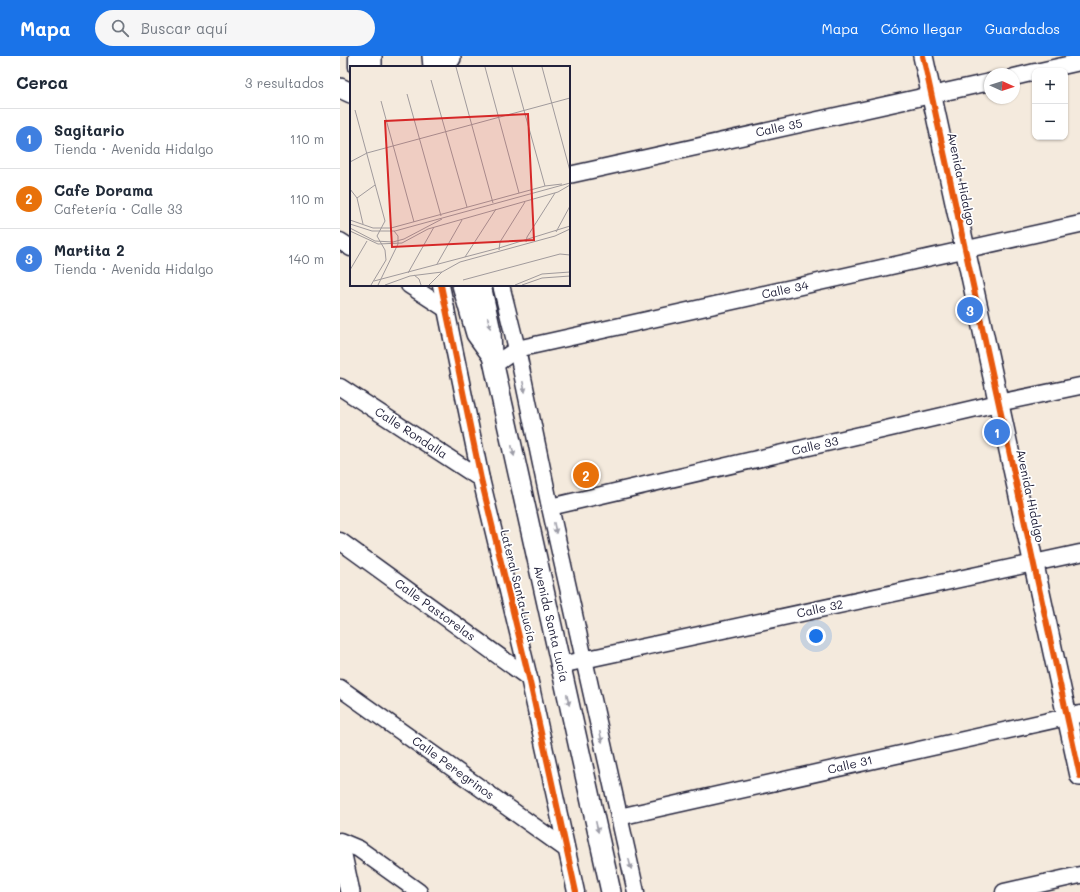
<!DOCTYPE html>
<html lang="es">
<head>
<meta charset="utf-8">
<style>
  :root { --surface:#fff; --page:#f6f6f7; --text:#1f2937; --muted:#747a83; --line:#e0e1e3; --accent:#1a73e8 }
  body { margin:0; font-family:Mali,sans-serif; background:var(--page); color:var(--text) }
  .controls { position:absolute; right:12px; top:12px; display:grid; overflow:hidden; border-radius:8px; box-shadow:0 1px 3px #0004 }
  .controls button { width:36px; height:36px; display:grid; place-items:center; padding:0; border:0; border-bottom:1px solid var(--line); background:var(--surface); color:var(--text); font:20px sans-serif }
  .compass { position:absolute; left:644px; top:12px; width:36px; height:36px; border-radius:50%; background:var(--surface); box-shadow:0 1px 3px #0004; rotate:93deg }
  .you { position:absolute; left:476px; top:580px; width:14px; height:14px; margin:-10px; border:3px solid #fff; border-radius:50%; background:#1a73e8; box-shadow:0 0 0 6px #1a73e833 }
  .badge { display:grid; place-items:center; width:26px; height:26px; border-radius:50%; background:var(--accent); color:#fff; font-size:13px; font-weight:700 }
  .pin { position:absolute; translate:-50% -50%; border:2px solid #fff; box-shadow:0 1px 4px #0006 }
  .list { margin:0; padding:0; list-style:none }
  h2 { display:flex; justify-content:space-between; align-items:center; height:52px; margin:0; padding:0 16px; font-size:17px }
  h2 small { font-size:13px; font-weight:400; color:var(--muted) }
  .list li { display:grid; grid-template-columns:26px 1fr auto; gap:12px; align-items:center; box-sizing:border-box; height:60px; padding:0 16px; border-top:1px solid var(--line) }
  .list b { display:block; font-size:15px; white-space:nowrap }
  .list p { margin:0; font-size:13px; white-space:nowrap; color:var(--muted) }
  .list em { font-size:13px; font-style:normal; color:var(--muted) }
  .icon { flex:none; width:22px; height:22px; fill:none; stroke:currentColor; stroke-width:2; stroke-linecap:round; stroke-linejoin:round }
  .map { position:relative; flex:none; width:740px; height:836px; overflow:hidden }
  header { display:flex; align-items:center; gap:24px; box-sizing:border-box; height:56px; padding:0 20px; background:var(--accent); color:#fff }
  header strong { font-size:19px }
  nav { display:flex; gap:22px; margin-inline-start:auto; font-size:14px }
  .search { width:280px; height:36px; background:var(--page); display:flex; align-items:center; gap:10px; box-sizing:border-box; padding:0 14px; border-radius:22px; color:var(--muted); font-size:15px }
  main { display:flex }
  aside { flex:1; background:var(--surface) }
  .map>svg:first-child { display:block }
</style>
</head>
<body>
<header>
<strong>Mapa</strong>
<div class="search"><svg class="icon" aria-label="search" viewBox="0 0 24 24"><circle cx="10" cy="10" r="6"/><path d="M15 15l6 6"/></svg>Buscar aquí</div>
<nav><a>Mapa</a><a>Cómo llegar</a><a>Guardados</a></nav>
</header>
<main>
<aside>
<h2>Cerca<small>3 resultados</small></h2>
<ul class="list">
<li><span class="badge" style="background:#3f7fe0">1</span><div><b>Sagitario</b><p>Tienda · Avenida Hidalgo</p></div><em>110 m</em></li>
<li><span class="badge" style="background:#e8710a">2</span><div><b>Cafe Dorama</b><p>Cafetería · Calle 33</p></div><em>110 m</em></li>
<li><span class="badge" style="background:#3f7fe0">3</span><div><b>Martita 2</b><p>Tienda · Avenida Hidalgo</p></div><em>140 m</em></li>
</ul>
</aside>
<div class="map">
<svg width="740" height="836" viewBox="0 0 740 836">
  <rect width="100%" height="100%" fill="#f4eadd"/>
  <filter id="ink" filterUnits="userSpaceOnUse"><feTurbulence type="fractalNoise" baseFrequency=".025" numOctaves="2"/><feDisplacementMap in="SourceGraphic" scale="8" xChannelSelector="R" yChannelSelector="G"/><feConvolveMatrix kernelMatrix="1 2 1 2 8 2 1 2 1" color-interpolation-filters="sRGB"/></filter>
  <g filter="url(#ink)">
    <g fill="none" stroke-linecap="round" stroke-linejoin="round">
      <defs>
        <g id="minor">
          <path d="M 17,0 L 17,11"/>
          <path d="M 700,15 L 740,6"/>
          <path d="M 674,21 L 695,16"/>
          <path d="M 229,119 L 650,26"/>
          <path d="M 0,185 L 11,192"/>
          <path d="M 69,229 L 106,253"/>
          <path d="M 101,229 L 141,423 L 189,622 L 236,836"/>
          <path d="M 161,229 L 177,293 L 210,451 L 296,836"/>
          <path d="M 154,309 L 177,293 L 740,168"/>
          <path d="M 0,331 L 141,423"/>
          <path d="M 210,451 L 658,347 L 740,330"/>
          <path d="M 0,485 L 189,622"/>
          <path d="M 220,609 L 740,497"/>
          <path d="M 0,632 L 226,793"/>
          <path d="M 279,761 L 740,658"/>
          <path d="M 0,785 L 19,793 L 79,836"/>
          <path d="M 664,836 L 740,819"/>
        </g>
        <g id="tertiary">
          <path d="M 32,0 L 32,11"/>
          <path d="M 92,0 L 93,11"/>
          <path d="M 583,0 L 740,720"/>
          <path d="M 104,11 L 111,2"/>
          <path d="M 0,32 L 11,37"/>
          <path d="M 122,229 L 136,278 L 152,300"/>
          <path d="M 141,229 L 151,275 L 152,300 L 154,309 L 271,836"/>
          <path d="M 0,790 L 10,836"/>
        </g>
      </defs>
      <use href="#minor" stroke="#22223b" stroke-width="19"/>
      <use href="#tertiary" stroke="#22223b" stroke-width="22"/>
      <use href="#minor" stroke="#fff" stroke-width="16"/>
      <use href="#tertiary" stroke="#fff" stroke-width="19"/>
      <defs>
        <g id="cycleway">
          <path d="M 583,0 L 740,720"/>
          <path d="M 101,229 L 141,423 L 189,622 L 236,836"/>
        </g>
      </defs>
      <use href="#cycleway" stroke="#fff" stroke-width="8"/>
      <use href="#cycleway" stroke="#e8590c" stroke-width="6"/>
    </g>
    <defs><path id="oneway-solid" d="M-6-.8H1V-3.2L6.5 0L1 3.2V.8H-6Z"/></defs>
    <g fill="#9c9ca7">
      <use href="#oneway-solid" transform="translate(149 267) rotate(77)"/>
      <use href="#oneway-solid" transform="translate(184 331) rotate(78)"/>
      <use href="#oneway-solid" transform="translate(173 395) rotate(77)"/>
      <use href="#oneway-solid" transform="translate(215 472) rotate(78)"/>
      <use href="#oneway-solid" transform="translate(228 644) rotate(77)"/>
      <use href="#oneway-solid" transform="translate(261 681) rotate(77)"/>
      <use href="#oneway-solid" transform="translate(257 771) rotate(77)"/>
      <use href="#oneway-solid" transform="translate(290 808) rotate(77)"/>
    </g>
  </g>
  <g text-anchor="middle" stroke-width="3.5" stroke-linejoin="round" paint-order="stroke">
    <g font-size="12" fill="#22223b" stroke="#fff">
      <text transform="translate(439 72) rotate(-12)" y="4">Calle 35</text>
      <text transform="translate(621 123) rotate(78)" y="4">Avenida Hidalgo</text>
      <text transform="translate(445 234) rotate(-12)" y="4">Calle 34</text>
      <text transform="translate(71 377) rotate(33)" y="4">Calle Rondalla</text>
      <text transform="translate(475 390) rotate(-13)" y="4">Calle 33</text>
      <text transform="translate(690 440) rotate(78)" y="4">Avenida Hidalgo</text>
      <text transform="translate(178 530) rotate(76)" y="4">Lateral Santa Lucía</text>
      <text transform="translate(480 553) rotate(-12)" y="4">Calle 32</text>
      <text transform="translate(95 554) rotate(36)" y="4">Calle Pastorelas</text>
      <text transform="translate(211 568) rotate(77)" y="4">Avenida Santa Lucía</text>
      <text transform="translate(510 709) rotate(-13)" y="4">Calle 31</text>
      <text transform="translate(113 712) rotate(36)" y="4">Calle Peregrinos</text>
    </g>
  </g>
  <g transform="translate(10 10)">
    <rect width="220" height="220" fill="#f4eadd"/>
    <path fill="none" stroke="#a09a9c" stroke-width="1" d="M 106,1 L 143,137M 135,1 L 169,127M 162,1 L 195,120M 192,1 L 220,105M 81,14 L 117,141M 57,28 L 91,150M 31,35 L 64,156M 5,44 L 35,155 L 27,170 L 35,184 L 36,194 L 21,219M 0,96 L 17,87 L 220,32M 0,123 L 7,132 L 13,158M 7,132 L 25,119M 0,154 L 23,162 L 41,162 L 195,120 L 212,118M 0,158 L 22,165 L 45,165 L 220,117M 0,162 L 25,175 L 43,176 L 54,173 L 92,153M 0,165 L 28,178 L 52,177 L 78,163 L 208,126 L 220,119M 206,166 L 220,140M 176,176 L 177,171 L 205,127M 149,184 L 150,176 L 175,136M 115,191 L 146,143M 87,198 L 112,154M 0,204 L 17,175M 58,207 L 84,161M 64,209 L 69,213 L 71,219M 113,214 L 210,188 L 220,189M 24,215 L 149,182 L 220,160M 28,219 L 48,178 L 48,170 L 44,165M 35,219 L 60,210 L 92,206 L 110,196 L 205,170 L 220,163M 79,219 L 92,206M 165,219 L 192,208 L 220,206M 172,219 L 192,212 L 220,210"/>
    <path fill="#d62828" fill-opacity="0.15" stroke="#d62828" stroke-width="2" d="M 178,48 L 184,174 L 42,181 L 35,55 Z"/>
    <rect width="220" height="220" fill="none" stroke="#22223b" stroke-width="2"/>
  </g>
</svg>
<div class="controls">
<button>+</button>
<button>−</button>
</div>
<svg class="compass" viewBox="-18 -18 36 36"><path d="M0-13l5 13h-10z" fill="#e53935"/><path d="M0 13l5-13h-10z" fill="#747a83"/></svg>
<div class="you"></div>
<div class="pin badge" style="left:657px;top:376px;background:#3f7fe0">1</div>
<div class="pin badge" style="left:246px;top:419px;background:#e8710a">2</div>
<div class="pin badge" style="left:630px;top:254px;background:#3f7fe0">3</div>
</div>
</main>
</body>
</html>
